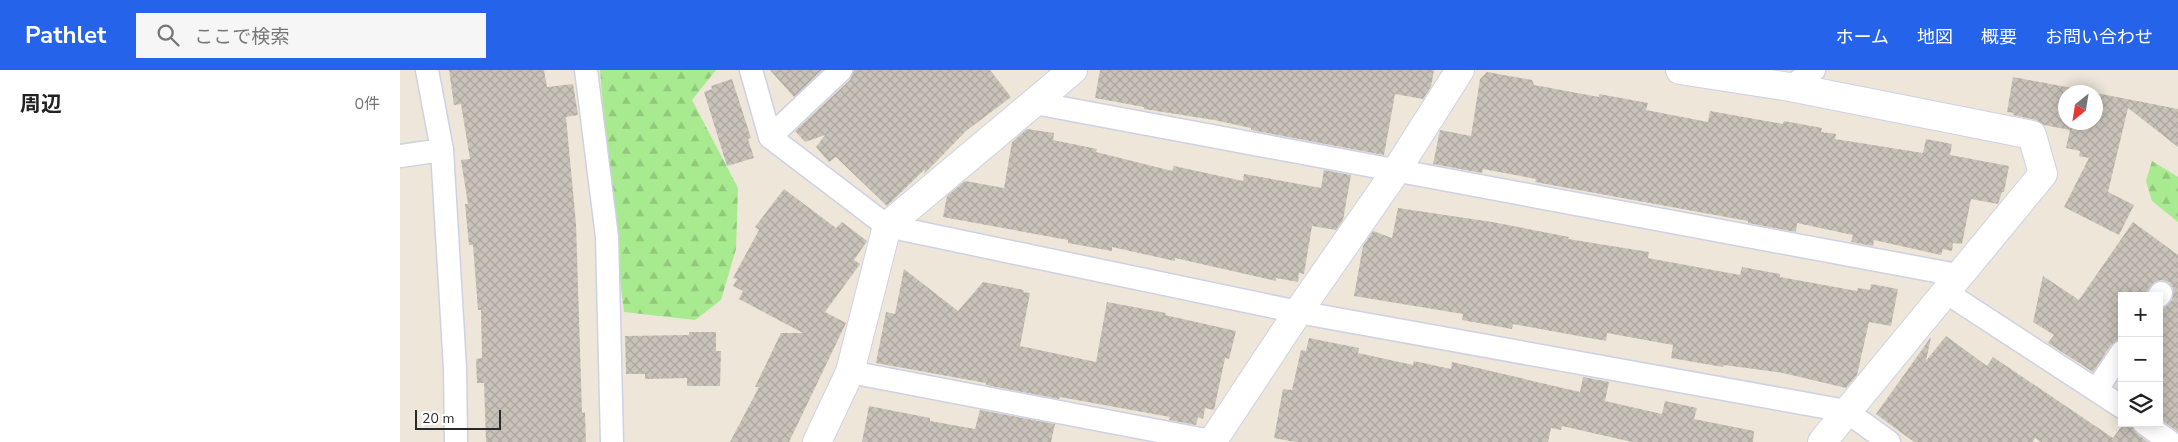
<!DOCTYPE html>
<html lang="ja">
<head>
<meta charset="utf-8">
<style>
  :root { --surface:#fff; --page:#f6f6f6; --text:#222; --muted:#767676; --line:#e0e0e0; --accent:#2563eb }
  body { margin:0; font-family:"Nunito Sans","Noto Sans JP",sans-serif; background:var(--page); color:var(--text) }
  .controls { position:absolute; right:15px; bottom:15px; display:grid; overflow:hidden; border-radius:0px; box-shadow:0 2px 12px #0003 }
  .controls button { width:45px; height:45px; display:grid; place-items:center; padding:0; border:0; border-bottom:1px solid var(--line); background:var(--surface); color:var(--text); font:25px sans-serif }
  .compass { position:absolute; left:1658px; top:15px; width:45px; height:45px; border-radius:50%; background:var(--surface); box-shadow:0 2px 12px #0003; rotate:210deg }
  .scale { position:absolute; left:15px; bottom:12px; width:86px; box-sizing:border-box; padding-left:5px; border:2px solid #292929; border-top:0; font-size:14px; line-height:18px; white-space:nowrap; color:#292929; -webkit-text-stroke:4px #fff; paint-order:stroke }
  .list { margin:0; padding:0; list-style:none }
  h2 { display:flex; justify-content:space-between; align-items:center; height:65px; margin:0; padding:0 20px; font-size:21px }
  h2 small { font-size:16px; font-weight:400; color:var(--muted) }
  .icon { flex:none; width:28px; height:28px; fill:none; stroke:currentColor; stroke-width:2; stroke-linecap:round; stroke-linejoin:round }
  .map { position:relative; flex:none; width:1778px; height:372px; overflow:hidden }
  header { display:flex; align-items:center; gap:30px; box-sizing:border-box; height:70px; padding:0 25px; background:var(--accent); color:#fff }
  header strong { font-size:24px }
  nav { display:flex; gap:28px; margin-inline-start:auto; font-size:18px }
  .search { width:350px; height:45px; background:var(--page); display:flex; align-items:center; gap:12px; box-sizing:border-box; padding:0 18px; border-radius:0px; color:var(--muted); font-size:19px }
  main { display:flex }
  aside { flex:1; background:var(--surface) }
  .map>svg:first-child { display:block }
</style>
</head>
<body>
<header>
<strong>Pathlet</strong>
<div class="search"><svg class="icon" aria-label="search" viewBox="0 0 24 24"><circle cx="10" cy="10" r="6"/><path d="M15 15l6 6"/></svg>ここで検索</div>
<nav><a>ホーム</a><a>地図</a><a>概要</a><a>お問い合わせ</a></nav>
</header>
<main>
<aside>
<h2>周辺<small>0件</small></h2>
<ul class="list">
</ul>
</aside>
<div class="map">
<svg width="1778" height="372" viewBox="0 0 1778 372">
  <defs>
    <pattern id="forest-firs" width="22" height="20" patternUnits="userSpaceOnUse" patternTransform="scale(1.25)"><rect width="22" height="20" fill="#a8ea8f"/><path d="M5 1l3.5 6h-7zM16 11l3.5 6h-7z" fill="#91c97b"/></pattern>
    <pattern id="building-cross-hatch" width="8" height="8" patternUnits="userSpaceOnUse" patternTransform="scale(1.25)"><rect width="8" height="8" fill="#c8c2b9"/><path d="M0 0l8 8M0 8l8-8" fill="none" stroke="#aca79f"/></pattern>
  </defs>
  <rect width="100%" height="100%" fill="#ede6d9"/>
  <g fill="url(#forest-firs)">
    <path d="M 200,0 L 316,0 L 292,30 L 338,118 L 336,179 L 321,230 L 295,250 L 224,242 L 212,143 Z"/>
    <path d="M 1752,91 L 1778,107 L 1778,152 L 1752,131 L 1746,111 Z"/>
  </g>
  <g fill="url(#building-cross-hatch)">
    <path d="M 49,0 L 144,0 L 147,17 L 173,14 L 178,45 L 166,47 L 176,154 L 182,343 L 185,342 L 186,372 L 86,372 L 84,313 L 77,313 L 76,289 L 82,288 L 81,240 L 78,240 L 73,175 L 69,175 L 65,134 L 68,134 L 61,90 L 70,89 L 61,34 L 54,35 Z"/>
    <path d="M 370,0 L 422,0 L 394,27 Z"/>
    <path d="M 454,0 L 590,0 L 611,27 L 566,61 L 524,104 L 525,99 L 487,136 L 436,87 L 429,92 L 416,77 L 425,65 L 405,72 L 395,61 L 450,10 Z"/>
    <path d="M 700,0 L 1034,0 L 1031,17 L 1023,29 L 995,24 L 984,85 L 851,60 L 851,58 L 814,50 L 744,39 L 744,37 L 695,28 Z"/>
    <path d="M 1087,2 L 1132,10 L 1134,15 L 1199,27 L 1199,24 L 1248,33 L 1246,40 L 1308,52 L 1310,41 L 1383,54 L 1384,51 L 1422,58 L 1421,62 L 1436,64 L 1435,69 L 1523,83 L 1526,69 L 1552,74 L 1550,85 L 1609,96 L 1604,122 L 1602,122 L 1598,134 L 1571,129 L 1562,174 L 1553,173 L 1552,181 L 1543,179 L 1541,185 L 1474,170 L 1473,176 L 1451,172 L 1453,165 L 1397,153 L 1396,162 L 1348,153 L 1348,151 L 1135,112 L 1136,109 L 1083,99 L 1082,103 L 1033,94 L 1040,60 L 1071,66 L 1080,9 Z"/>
    <path d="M 1613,7 L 1693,22 L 1666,22 L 1666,52 L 1696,52 L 1696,23 L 1778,39 L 1778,77 L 1728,38 L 1708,122 L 1734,135 L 1719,165 L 1664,137 L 1689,88 L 1679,86 L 1680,81 L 1666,78 L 1670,60 L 1644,55 L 1636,50 L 1613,45 L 1614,43 L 1607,42 Z"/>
    <path d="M 332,9 L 351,68 L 348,69 L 354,88 L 327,96 L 304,22 L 312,19 L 311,16 Z"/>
    <path d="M 627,59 L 654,63 L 653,70 L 697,79 L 696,82 L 772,101 L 774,96 L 843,111 L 844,104 L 921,118 L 924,100 L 951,105 L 943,150 L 936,160 L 912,156 L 904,204 L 899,203 L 898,212 L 876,208 L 876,211 L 775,188 L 775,191 L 712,177 L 712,181 L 668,173 L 668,170 L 543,147 L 547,126 L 565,111 L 604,118 L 612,72 Z"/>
    <path d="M 384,119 L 436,158 L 442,152 L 467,171 L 454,190 L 460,194 L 425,242 L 446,253 L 389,372 L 330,372 L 359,317 L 355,317 L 381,263 L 403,263 L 339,229 L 343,221 L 333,216 L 337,209 L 333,208 L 359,160 L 355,157 Z"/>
    <path d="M 998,138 L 1092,152 L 1169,167 L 1168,169 L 1249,182 L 1248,188 L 1340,205 L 1342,197 L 1380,204 L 1380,207 L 1457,221 L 1458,218 L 1470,220 L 1471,214 L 1498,219 L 1491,256 L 1469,252 L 1457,305 L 1446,318 L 1383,303 L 1324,295 L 1323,297 L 1271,288 L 1273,275 L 1207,263 L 1206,271 L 1113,254 L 1112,259 L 1062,250 L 1063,244 L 954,226 L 963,176 L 973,161 L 992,168 Z"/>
    <path d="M 1733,152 L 1778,185 L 1778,362 L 1759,348 L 1759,239 L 1765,237 L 1772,230 L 1773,218 L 1769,212 L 1761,210 L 1755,212 L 1748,219 L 1746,226 L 1722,226 L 1722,269 L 1711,275 L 1693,302 L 1648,273 L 1654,265 L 1633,252 L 1643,206 L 1679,230 Z"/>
    <path d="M 504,199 L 558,241 L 583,212 L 624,220 L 623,222 L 630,223 L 620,276 L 696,292 L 707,232 L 766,243 L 765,245 L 836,261 L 829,289 L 825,288 L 814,340 L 805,338 L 803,349 L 798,347 L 796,355 L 769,350 L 770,347 L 660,327 L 659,329 L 586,315 L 586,313 L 476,293 L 486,242 L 495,244 Z"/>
    <path d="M 289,262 L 316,262 L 316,281 L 321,281 L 320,316 L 287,316 L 287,308 L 245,309 L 245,304 L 226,304 L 225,266 L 289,265 Z"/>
    <path d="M 1546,266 L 1587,296 L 1593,287 L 1713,368 L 1724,353 L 1731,353 L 1736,363 L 1748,372 L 1641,372 L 1635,368 L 1633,372 L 1514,372 L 1476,344 L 1531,267 L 1526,291 Z"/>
    <path d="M 909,268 L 959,278 L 958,283 L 1013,295 L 1014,291 L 1051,299 L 1052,292 L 1180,322 L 1183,307 L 1209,312 L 1205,331 L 1262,344 L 1265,331 L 1297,338 L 1294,349 L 1354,361 L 1353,372 L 1232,372 L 1162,356 L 1161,360 L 1151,358 L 1148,372 L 895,372 L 874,368 L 883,319 L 892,320 L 901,280 L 906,281 Z"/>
    <path d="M 469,336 L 530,348 L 530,351 L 575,359 L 580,340 L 655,354 L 651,372 L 462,372 Z"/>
  </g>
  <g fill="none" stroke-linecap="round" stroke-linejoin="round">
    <defs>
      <g id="street">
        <path d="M 27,0 L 42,80 L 55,298 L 56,372"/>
        <path d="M 186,0 L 207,167 L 212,372"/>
        <path d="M 351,0 L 370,67 L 487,156 L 898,242 L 1446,341 L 1489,372"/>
        <path d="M 1390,17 L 1414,0"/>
        <path d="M 635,33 L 1557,205"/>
        <path d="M 370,67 L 441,0"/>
        <path d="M 0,86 L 42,80"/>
        <path d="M 1544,221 L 1722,337"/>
        <path d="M 1759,226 L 1761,223"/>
        <path d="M 450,302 L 816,372"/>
        <path d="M 1697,319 L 1722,282"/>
        <path d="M 1744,353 L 1770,372"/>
      </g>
      <g id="secondary">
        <path d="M 1280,0 L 1390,17 L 1632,65 L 1643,104 L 1422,372"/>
        <path d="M 417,372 L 450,302 L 487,156 L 673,0"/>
        <path d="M 812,372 L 898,242 L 996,101 L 1060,0"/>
      </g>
    </defs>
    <use href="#street" stroke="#ced1e4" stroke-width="25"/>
    <use href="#secondary" stroke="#ced1e4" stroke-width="30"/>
    <use href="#street" stroke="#fff" stroke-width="22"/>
    <use href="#secondary" stroke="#fff" stroke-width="28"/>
  </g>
</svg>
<div class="controls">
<button>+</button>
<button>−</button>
<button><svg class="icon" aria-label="layers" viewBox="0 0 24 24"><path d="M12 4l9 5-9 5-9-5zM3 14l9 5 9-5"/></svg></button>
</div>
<svg class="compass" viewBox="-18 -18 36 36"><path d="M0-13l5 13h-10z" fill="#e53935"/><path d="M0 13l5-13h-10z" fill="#767676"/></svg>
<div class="scale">20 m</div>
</div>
</main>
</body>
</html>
